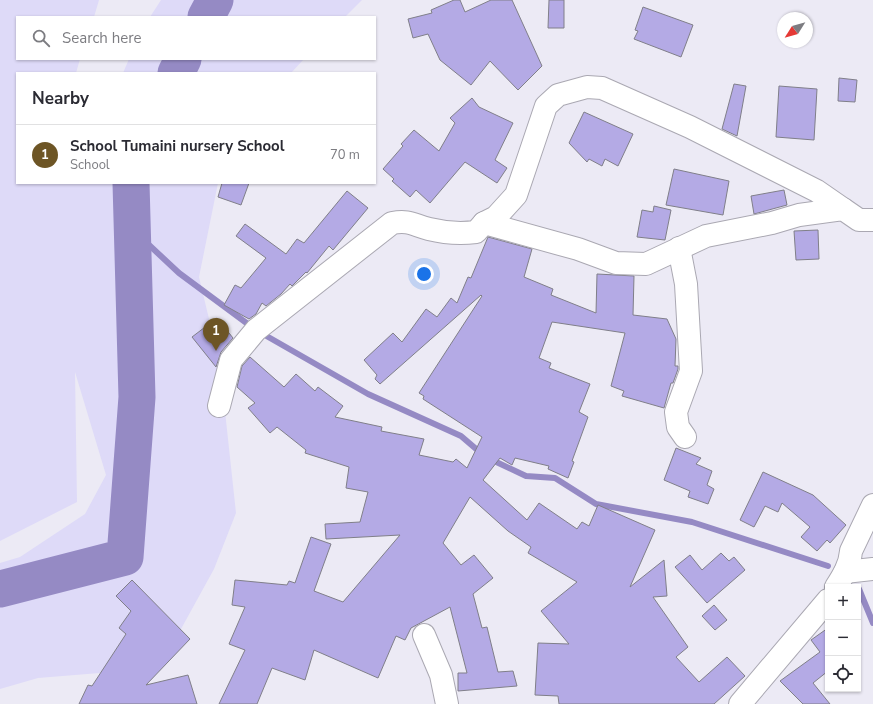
<!DOCTYPE html>
<html lang="en">
<head>
<meta charset="utf-8">
<style>
  :root { --surface:#fff; --page:#f7f7f7; --text:#2b2b33; --muted:#7c7c81; --line:#e1e1e2; --accent:#6d5525 }
  body { margin:0; font-family:"Nunito Sans",sans-serif; background:var(--page); color:var(--text) }
  .controls { position:absolute; right:12px; bottom:12px; display:grid; overflow:hidden; border-radius:0px; box-shadow:0 1px 3px #0004 }
  .controls button { width:36px; height:36px; display:grid; place-items:center; padding:0; border:0; border-bottom:1px solid var(--line); background:var(--surface); color:var(--text); font:20px sans-serif }
  .compass { position:absolute; left:777px; top:12px; width:36px; height:36px; border-radius:50%; background:var(--surface); box-shadow:0 1px 3px #0004; rotate:233deg }
  .you { position:absolute; left:424px; top:274px; width:14px; height:14px; margin:-10px; border:3px solid #fff; border-radius:50%; background:#1a73e8; box-shadow:0 0 0 6px #1a73e833 }
  .badge { display:grid; place-items:center; width:26px; height:26px; border-radius:50%; background:var(--accent); color:#fff; font-size:13px; font-weight:700 }
  .pin { position:absolute; translate:-50% -33px; filter:drop-shadow(0 1px 2px #0008) }
  .pin::after { content:''; position:absolute; top:21px; width:14px; height:12px; background:inherit; clip-path:polygon(0 0,100% 0,50% 100%) }
  .list { margin:0; padding:0; list-style:none }
  h2 { display:flex; justify-content:space-between; align-items:center; height:52px; margin:0; padding:0 16px; font-size:17px }
  h2 small { font-size:13px; font-weight:400; color:var(--muted) }
  .list li { display:grid; grid-template-columns:26px 1fr auto; gap:12px; align-items:center; box-sizing:border-box; height:60px; padding:0 16px; border-top:1px solid var(--line) }
  .list b { display:block; font-size:15px; white-space:nowrap }
  .list p { margin:0; font-size:13px; white-space:nowrap; color:var(--muted) }
  .list em { font-size:13px; font-style:normal; color:var(--muted) }
  .icon { flex:none; width:22px; height:22px; fill:none; stroke:currentColor; stroke-width:2; stroke-linecap:round; stroke-linejoin:round }
  .map { position:relative; flex:none; width:873px; height:704px; overflow:hidden }
  .search { position:absolute; background:var(--surface); box-shadow:0 1px 3px #0004; left:16px; top:16px; width:360px; height:44px; display:flex; align-items:center; gap:10px; box-sizing:border-box; padding:0 14px; border-radius:0px; color:var(--muted); font-size:15px }
  .panel { position:absolute; background:var(--surface); box-shadow:0 1px 3px #0004; left:16px; top:72px; width:360px; height:112px; border-radius:0px }
  .map>svg:first-child { display:block }
</style>
</head>
<body>
<div class="map">
<svg width="873" height="704" viewBox="0 0 873 704">
  <rect width="100%" height="100%" fill="#eceaf5"/>
  <g fill="#dedaf8">
    <path d="M 0,0 L 99,0 L 94,17 L 17,17 L 17,59 L 80,59 L 76,73 L 17,73 L 17,183 L 218,183 L 199,277 L 220,365 L 236,513 L 214,569 L 181,629 L 112,672 L 38,678 L 0,689 L 0,563 L 20,557 L 85,514 L 106,475 L 75,372 L 77,502 L 0,541 Z"/>
    <path d="M 161,0 L 362,0 L 345,17 L 150,17 Z"/>
    <path d="M 129,59 L 304,59 L 291,73 L 123,73 Z"/>
  </g>
  <g fill="none" stroke-linecap="round" stroke-linejoin="round">
    <g stroke="#958ac4" stroke-width="6">
      <path d="M 133,230 L 179,273 L 256,330 L 368,394 L 461,436 L 482,454"/>
      <path d="M 490,459 L 526,476 L 555,478 L 596,504 L 692,522 L 828,566"/>
      <path d="M 859,589 L 873,623"/>
    </g>
    <g stroke="#958ac4" stroke-width="37">
      <path d="M 206,17 L 215,0"/>
      <path d="M 176,73 L 183,59"/>
      <path d="M 0,589 L 125,557 L 137,397 L 131,183"/>
    </g>
  </g>
  <g fill="#b4aae5" stroke="#807f89">
    <path d="M 454,0 L 460,0 L 465,12 L 491,0 L 512,0 L 542,66 L 518,90 L 490,61 L 471,85 L 440,60 L 428,34 L 413,38 L 408,19 L 432,13 L 431,10 Z"/>
    <path d="M 549,0 L 564,0 L 564,28 L 548,28 Z"/>
    <path d="M 643,7 L 693,25 L 681,57 L 634,39 L 638,31 L 635,30 Z"/>
    <path d="M 839,78 L 857,80 L 855,102 L 838,101 Z"/>
    <path d="M 734,84 L 746,86 L 737,136 L 722,129 Z"/>
    <path d="M 779,86 L 817,89 L 814,140 L 776,137 Z"/>
    <path d="M 472,98 L 479,107 L 513,123 L 495,160 L 507,168 L 497,183 L 465,162 L 430,203 L 416,190 L 410,197 L 392,181 L 394,179 L 383,169 L 403,146 L 401,144 L 414,130 L 439,151 L 455,123 L 450,118 Z"/>
    <path d="M 584,112 L 633,134 L 618,166 L 605,159 L 602,166 L 589,159 L 587,162 L 569,143 Z"/>
    <path d="M 674,169 L 729,181 L 723,215 L 666,205 Z"/>
    <path d="M 222,183 L 249,183 L 241,205 L 218,197 Z"/>
    <path d="M 784,190 L 787,205 L 754,214 L 751,196 Z"/>
    <path d="M 347,191 L 368,208 L 333,250 L 329,246 L 307,273 L 306,272 L 292,286 L 290,284 L 281,294 L 266,306 L 262,303 L 256,314 L 249,319 L 224,305 L 235,285 L 241,288 L 266,258 L 236,236 L 245,224 L 286,254 L 297,239 L 304,243 Z"/>
    <path d="M 654,206 L 671,210 L 665,240 L 637,237 L 642,210 L 653,212 Z"/>
    <path d="M 818,230 L 819,259 L 796,260 L 794,231 Z"/>
    <path d="M 488,237 L 532,249 L 524,277 L 553,289 L 551,295 L 596,313 L 597,274 L 634,276 L 633,315 L 667,319 L 676,339 L 675,366 L 678,366 L 678,369 L 673,383 L 671,383 L 664,408 L 622,396 L 624,391 L 611,386 L 625,333 L 552,322 L 539,358 L 551,363 L 549,368 L 590,384 L 579,412 L 588,417 L 572,461 L 574,462 L 568,478 L 548,469 L 549,466 L 515,458 L 512,465 L 500,458 L 483,480 L 527,520 L 539,503 L 577,529 L 582,522 L 589,526 L 598,505 L 655,530 L 630,587 L 664,560 L 667,596 L 653,597 L 688,647 L 676,657 L 699,682 L 727,657 L 745,676 L 714,704 L 559,704 L 558,696 L 535,695 L 538,643 L 569,644 L 541,611 L 577,582 L 528,553 L 531,547 L 508,531 L 470,497 L 443,543 L 461,565 L 474,555 L 493,578 L 473,594 L 482,628 L 487,627 L 498,672 L 513,671 L 517,686 L 458,691 L 458,673 L 467,673 L 450,607 L 411,628 L 405,640 L 396,636 L 378,678 L 314,650 L 305,680 L 272,668 L 257,704 L 219,704 L 245,650 L 229,644 L 245,607 L 232,605 L 235,580 L 287,585 L 289,581 L 295,583 L 311,537 L 331,544 L 314,591 L 343,602 L 400,535 L 326,539 L 325,524 L 360,522 L 368,492 L 346,488 L 349,467 L 305,453 L 306,450 L 277,427 L 270,433 L 248,408 L 255,403 L 237,387 L 242,366 L 250,357 L 284,387 L 296,374 L 315,391 L 318,387 L 343,406 L 335,417 L 382,427 L 381,431 L 424,439 L 419,455 L 453,462 L 456,459 L 467,468 L 482,437 L 423,399 L 424,396 L 419,393 L 482,296 L 481,295 L 380,384 L 375,379 L 377,375 L 364,360 L 393,333 L 402,342 L 426,309 L 437,317 L 451,298 L 457,303 L 468,277 L 471,278 Z"/>
    <path d="M 217,318 L 233,338 L 221,352 L 216,367 L 192,337 Z"/>
    <path d="M 676,448 L 701,458 L 696,464 L 712,471 L 707,485 L 714,489 L 708,504 L 688,497 L 690,491 L 664,480 Z"/>
    <path d="M 763,472 L 813,495 L 846,525 L 830,543 L 827,540 L 817,551 L 801,537 L 810,527 L 782,503 L 778,512 L 765,506 L 754,527 L 740,520 Z"/>
    <path d="M 721,553 L 729,561 L 734,557 L 745,570 L 707,603 L 675,567 L 690,555 L 702,570 Z"/>
    <path d="M 132,580 L 190,639 L 146,685 L 188,675 L 197,704 L 79,704 L 88,685 L 92,686 L 126,634 L 119,628 L 131,611 L 116,596 Z"/>
    <path d="M 714,605 L 727,620 L 715,630 L 702,616 Z"/>
    <path d="M 828,628 L 828,671 L 813,683 L 830,704 L 803,704 L 780,681 L 820,652 L 811,640 Z"/>
  </g>
  <g fill="none" stroke-linecap="round" stroke-linejoin="round">
    <defs>
      <g id="minor">
        <path d="M 484,223 L 578,249 L 616,263 L 646,264 L 706,236 L 772,223 L 799,215 L 843,209 L 859,220 L 873,220"/>
        <path d="M 679,248 L 686,284 L 691,371 L 676,412 L 678,427 L 685,437"/>
        <path d="M 219,406 L 231,360 L 256,330 L 392,223 C 410,220 413,225 429,229 C 445,233 459,234 476,232 L 484,223 L 496,217 L 516,195 L 546,106 L 558,95 L 587,87 L 602,88 L 690,127 L 817,191 L 843,209"/>
        <path d="M 845,572 L 873,569"/>
        <path d="M 836,587 C 843,576 850,565 851,551 L 873,505"/>
        <path d="M 424,635 L 441,675 L 447,704"/>
        <path d="M 740,704 L 828,600"/>
      </g>
    </defs>
    <use href="#minor" stroke="#aaa8b2" stroke-width="24"/>
    <use href="#minor" stroke="#fff" stroke-width="22"/>
  </g>
</svg>
<div class="controls">
<button>+</button>
<button>−</button>
<button><svg class="icon" aria-label="locate" viewBox="0 0 24 24"><circle cx="12" cy="12" r="6"/><path d="M12 2v4M12 18v4M2 12h4M18 12h4"/></svg></button>
</div>
<svg class="compass" viewBox="-18 -18 36 36"><path d="M0-13l5 13h-10z" fill="#e53935"/><path d="M0 13l5-13h-10z" fill="#7c7c81"/></svg>
<div class="you"></div>
<div class="pin badge" style="left:216px;top:351px">1</div>
<div class="search"><svg class="icon" aria-label="search" viewBox="0 0 24 24"><circle cx="10" cy="10" r="6"/><path d="M15 15l6 6"/></svg>Search here</div>
<section class="panel">
<h2>Nearby<small></small></h2>
<ul class="list">
<li><span class="badge">1</span><div><b>School Tumaini nursery School</b><p>School</p></div><em>70 m</em></li>
</ul>
</section>
</div>
</body>
</html>
